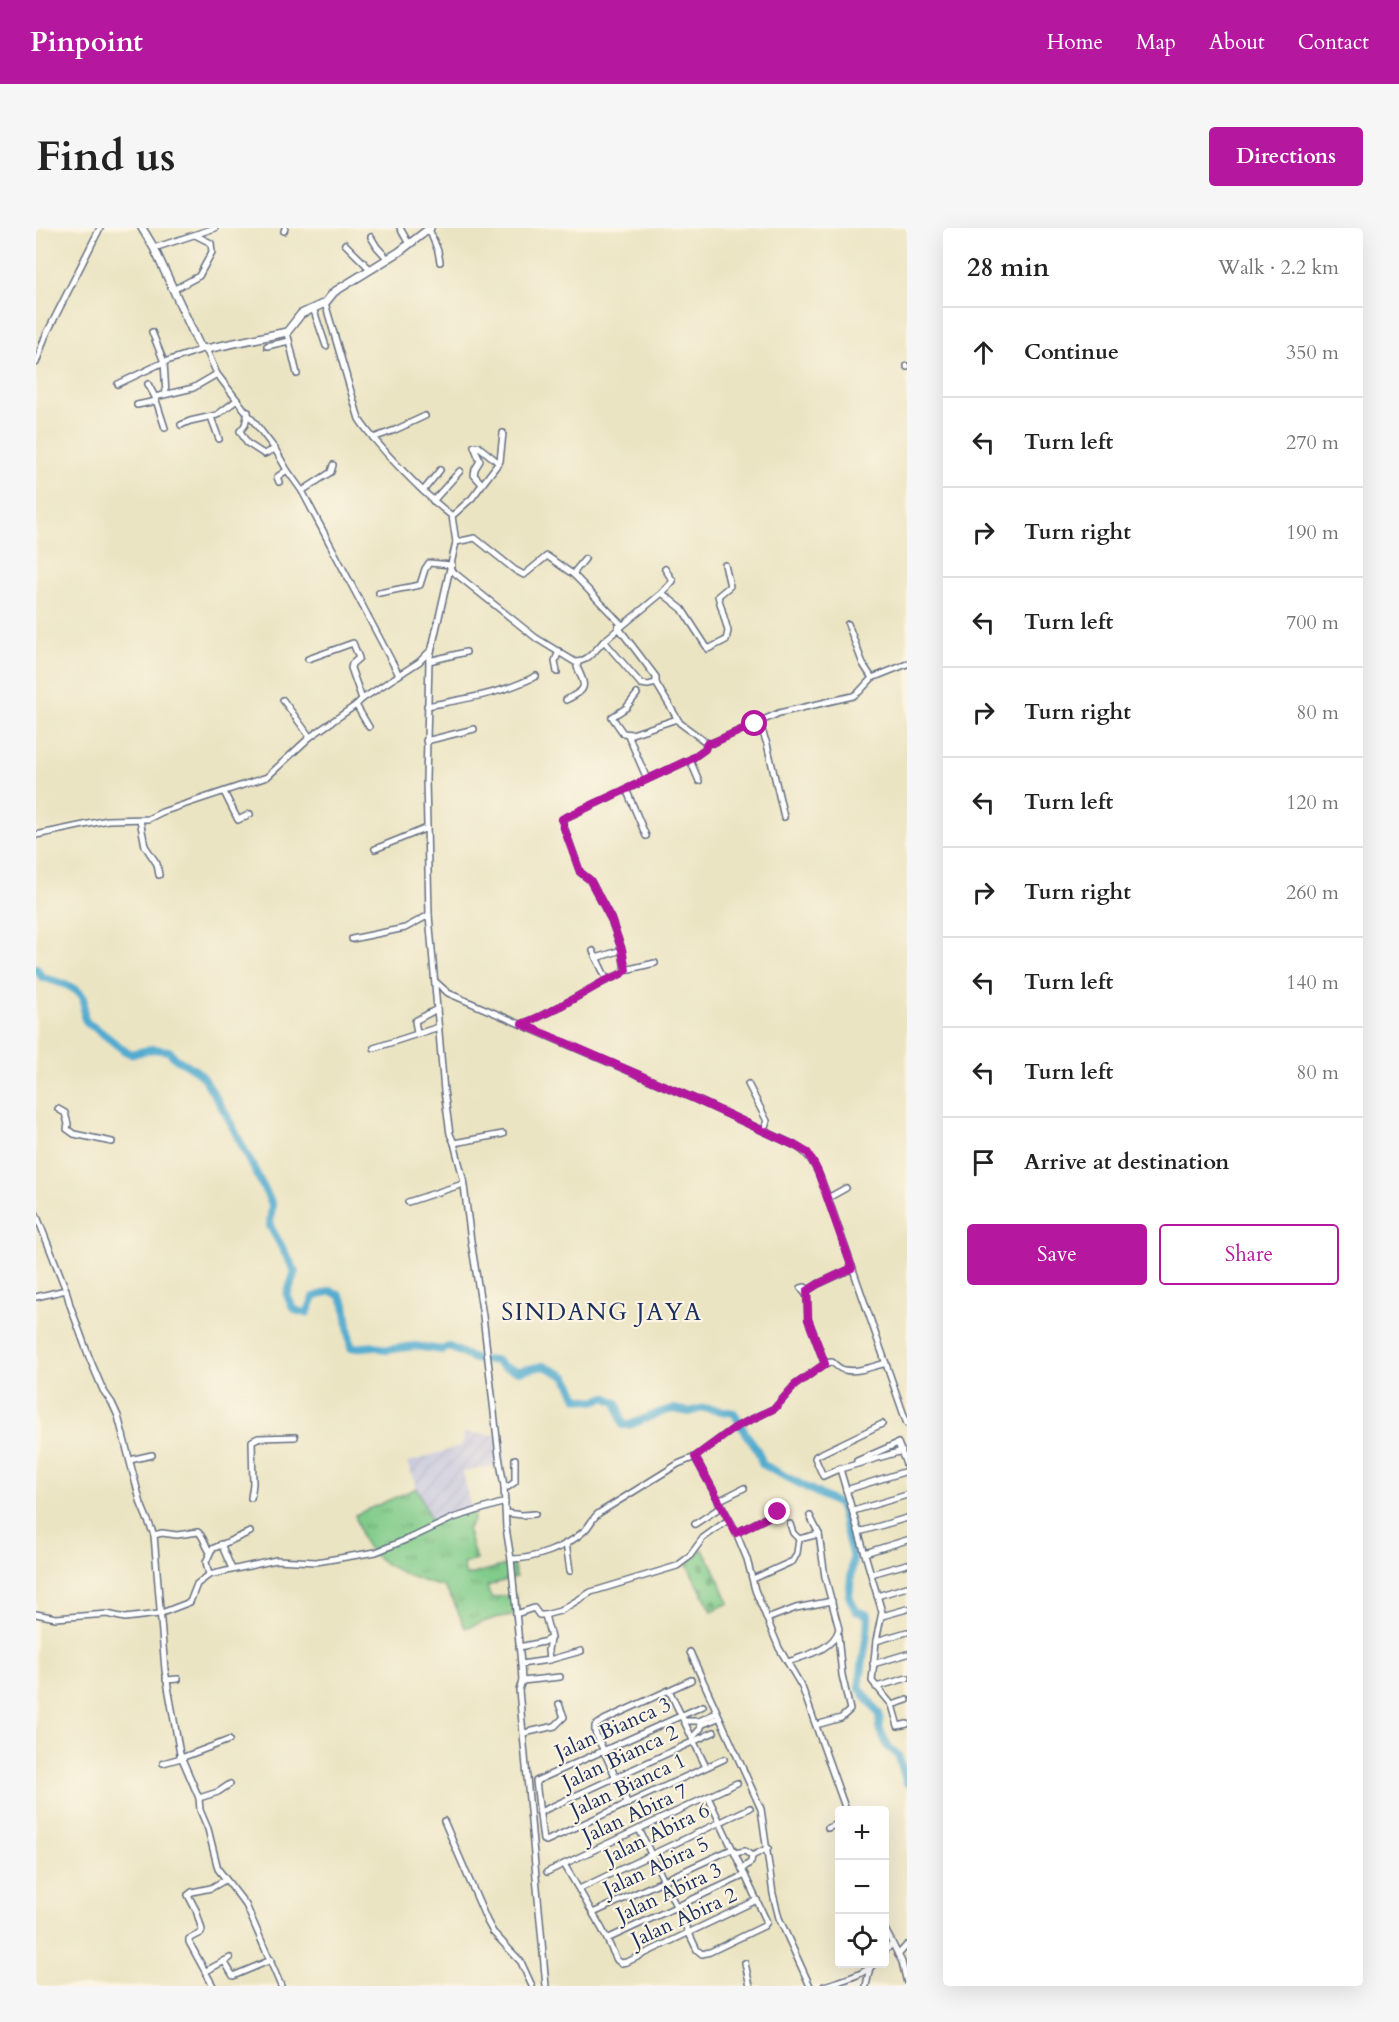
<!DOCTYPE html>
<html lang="en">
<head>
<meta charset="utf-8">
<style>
  :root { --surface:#fff; --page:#f6f6f6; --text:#222; --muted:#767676; --line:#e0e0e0; --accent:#b5179e }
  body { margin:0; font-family:Cardo,serif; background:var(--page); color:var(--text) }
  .controls { position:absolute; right:18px; bottom:18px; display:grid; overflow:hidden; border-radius:6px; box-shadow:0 6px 24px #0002 }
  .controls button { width:54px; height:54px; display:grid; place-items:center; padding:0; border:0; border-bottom:2px solid var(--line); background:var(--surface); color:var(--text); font:30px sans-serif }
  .stop { position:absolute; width:18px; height:18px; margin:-14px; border:4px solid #b5179e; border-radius:50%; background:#fff }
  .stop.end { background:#b5179e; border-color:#fff; box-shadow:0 2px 6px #0008 }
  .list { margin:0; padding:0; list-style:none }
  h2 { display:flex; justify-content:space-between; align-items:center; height:78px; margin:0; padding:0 24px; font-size:26px }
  h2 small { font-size:20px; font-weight:400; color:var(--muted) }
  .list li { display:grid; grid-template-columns:39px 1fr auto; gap:18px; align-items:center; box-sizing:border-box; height:90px; padding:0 24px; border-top:2px solid var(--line) }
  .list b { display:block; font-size:22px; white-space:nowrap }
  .list em { font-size:20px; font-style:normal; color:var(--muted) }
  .actions { display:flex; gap:12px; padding:18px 24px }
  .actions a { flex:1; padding:14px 0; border:2px solid var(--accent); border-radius:6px; text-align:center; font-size:21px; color:var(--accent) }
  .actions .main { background:var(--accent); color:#fff }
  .icon { flex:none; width:33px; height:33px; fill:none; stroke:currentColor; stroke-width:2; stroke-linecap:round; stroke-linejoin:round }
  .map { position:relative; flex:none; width:871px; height:1758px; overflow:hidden; border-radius:6px }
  header { display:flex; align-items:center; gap:36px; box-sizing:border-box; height:84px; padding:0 30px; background:var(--accent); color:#fff }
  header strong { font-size:28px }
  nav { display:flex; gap:33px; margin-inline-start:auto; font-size:21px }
  .intro { display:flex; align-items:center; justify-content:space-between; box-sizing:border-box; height:144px; padding:0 36px }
  h1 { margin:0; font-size:42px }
  .button { padding:15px 27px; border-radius:6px; background:var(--accent); color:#fff; font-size:21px; font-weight:700 }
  main { display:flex; gap:36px; padding:0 36px }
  aside { flex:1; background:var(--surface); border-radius:6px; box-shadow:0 6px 24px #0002 }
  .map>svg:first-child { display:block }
</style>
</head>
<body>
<header>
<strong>Pinpoint</strong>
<nav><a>Home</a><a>Map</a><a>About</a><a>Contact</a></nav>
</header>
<div class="intro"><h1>Find us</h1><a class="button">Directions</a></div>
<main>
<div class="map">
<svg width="871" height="1758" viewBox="0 0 871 1758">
  <defs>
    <pattern id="industrial-furrows" width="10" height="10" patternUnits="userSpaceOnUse" patternTransform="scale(1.5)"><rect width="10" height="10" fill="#c1c2dd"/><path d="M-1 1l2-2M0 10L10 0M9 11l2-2" fill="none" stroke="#a5a7c0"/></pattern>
    <pattern id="grass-tufts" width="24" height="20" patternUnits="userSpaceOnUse" patternTransform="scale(1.5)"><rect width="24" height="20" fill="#81cc8a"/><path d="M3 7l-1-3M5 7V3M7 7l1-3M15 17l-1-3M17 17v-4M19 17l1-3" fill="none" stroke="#69a674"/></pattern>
    <pattern id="cemetery-stones" width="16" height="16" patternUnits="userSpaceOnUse" patternTransform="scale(1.5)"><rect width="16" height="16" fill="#81cc8a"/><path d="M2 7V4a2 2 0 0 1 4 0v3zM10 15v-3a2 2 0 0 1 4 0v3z" fill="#69a674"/></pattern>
  </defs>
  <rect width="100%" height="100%" fill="#fcf5e5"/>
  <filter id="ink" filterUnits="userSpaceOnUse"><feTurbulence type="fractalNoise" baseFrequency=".0167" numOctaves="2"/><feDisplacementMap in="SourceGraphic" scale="12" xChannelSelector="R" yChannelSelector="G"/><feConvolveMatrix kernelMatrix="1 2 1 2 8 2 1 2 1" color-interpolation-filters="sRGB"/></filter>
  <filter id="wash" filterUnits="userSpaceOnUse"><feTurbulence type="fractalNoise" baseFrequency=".008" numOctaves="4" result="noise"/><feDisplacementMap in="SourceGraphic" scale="24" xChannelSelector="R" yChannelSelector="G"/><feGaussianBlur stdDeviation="1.35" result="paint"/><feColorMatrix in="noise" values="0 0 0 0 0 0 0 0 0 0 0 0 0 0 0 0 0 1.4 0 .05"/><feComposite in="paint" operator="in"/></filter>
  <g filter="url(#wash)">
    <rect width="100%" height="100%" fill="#ebe4c2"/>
    <path fill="url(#industrial-furrows)" d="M 428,1205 L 465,1207 L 468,1236 L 427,1244 L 435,1281 L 396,1296 L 371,1235 L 427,1217 Z"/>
    <path fill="url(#grass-tufts)" stroke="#4e7e74" stroke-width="1.5" d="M 381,1260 L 396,1295 L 435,1281 L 438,1291 L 431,1301 L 440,1332 L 427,1336 L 430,1348 L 477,1335 L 480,1349 L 451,1358 L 455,1370 L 479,1366 L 482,1386 L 459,1390 L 429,1400 L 417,1372 L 408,1359 C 383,1353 341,1339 328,1314 C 324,1306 322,1296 319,1287 Z"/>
    <path fill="url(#cemetery-stones)" stroke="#4e7e74" stroke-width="1.5" d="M 666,1321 L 677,1338 L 693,1375 L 676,1383 L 651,1337 Z"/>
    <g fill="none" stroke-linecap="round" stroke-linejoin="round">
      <path stroke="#51abcf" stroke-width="8" d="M 0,740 L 6,749 L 31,757 L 43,764 L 48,770 L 48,789 L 51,795 L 61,801 L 89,823 L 95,826 L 117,821 L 133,823 L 140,831 L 158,841 L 168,850 L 190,886 L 236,976 L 234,998 L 259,1043 L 251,1067 C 256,1079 257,1084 271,1085 L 278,1069 L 295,1063 L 304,1067 L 309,1076 L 315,1120 L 339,1118 L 350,1122 L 379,1118 L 406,1122 L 413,1119 C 434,1127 435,1135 459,1132 L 468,1139 L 483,1143 L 508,1138 L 523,1145 L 531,1149 L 541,1170 L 558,1173 L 570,1169 L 581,1175 L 587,1197 L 593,1197 L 628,1183 L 638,1181 L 653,1184 L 667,1180 L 698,1185 C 703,1192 705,1199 710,1206 C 717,1216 724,1223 726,1236 L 804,1277 L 817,1330 L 813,1368 L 820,1383 L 832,1387 L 831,1404 L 823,1459 L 843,1486 L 844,1502 L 852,1519 L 862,1527 L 871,1555"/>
    </g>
  </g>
  <g filter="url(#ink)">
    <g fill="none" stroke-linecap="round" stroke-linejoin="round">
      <defs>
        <g id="street">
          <path d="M 364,0 L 373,16"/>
          <path d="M 393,1 L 402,23 L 404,34"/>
          <path d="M 248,3 L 249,0"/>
          <path d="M 335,9 L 341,19 L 352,31"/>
          <path d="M 309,16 L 335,42"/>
          <path d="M 118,20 L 179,0"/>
          <path d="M 137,62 L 163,48 L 176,24 L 175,15 L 159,7"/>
          <path d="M 289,75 L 323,191 C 331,204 342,215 352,227 C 372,249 393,270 416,288 L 420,314 L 393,433 L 390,552 L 393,687 L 408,863 L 414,906 L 418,915 L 427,950 L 435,1013 L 447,1088 L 463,1228 L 468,1258 L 470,1300 L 475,1331 L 485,1436 L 486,1453 L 483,1462 L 510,1758"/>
          <path d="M 277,80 L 290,118"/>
          <path d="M 116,104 L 128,134 L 167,121"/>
          <path d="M 251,104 L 261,146"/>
          <path d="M 231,118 L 253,113"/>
          <path d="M 170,121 L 181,146 L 239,221 L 251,242 L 266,263 L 363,447"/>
          <path d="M 0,135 L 9,109 L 64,0"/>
          <path d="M 871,138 L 871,139"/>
          <path d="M 82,156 L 128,134 L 130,166"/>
          <path d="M 112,156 L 119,169"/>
          <path d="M 101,177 L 120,173"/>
          <path d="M 212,184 L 209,197 L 204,203 L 211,215 L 228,226 L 239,221"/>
          <path d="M 175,189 L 183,211"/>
          <path d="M 145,197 L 154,193 L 181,187 L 201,172"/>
          <path d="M 129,200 L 119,169 L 157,160 L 181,146"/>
          <path d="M 337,210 L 359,202 L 389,188"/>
          <path d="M 243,254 L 241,249 L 251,242"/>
          <path d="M 446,256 L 438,247 L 439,241 L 444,233 L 438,218 L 442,218 L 463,235"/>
          <path d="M 266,263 L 295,244 L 297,237"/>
          <path d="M 387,263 L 404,242"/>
          <path d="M 397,273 L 424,243"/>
          <path d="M 416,288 L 436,270 L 464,233 L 467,205"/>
          <path d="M 420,314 L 439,310 L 479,342 L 488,347 L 511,328 L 538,347"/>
          <path d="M 549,331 L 539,343 L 538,347 L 586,397"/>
          <path d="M 415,342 L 500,410 L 539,434 C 551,434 560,422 568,413 L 605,456 L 612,457 L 620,455 L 644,495 L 671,515 L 676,515 L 743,485 L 817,468 L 823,464 L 836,450 L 871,436"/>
          <path d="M 343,365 L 384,357 L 389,341 L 393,335 L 416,337"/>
          <path d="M 626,365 L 637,353 L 629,341"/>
          <path d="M 812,396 L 827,436 L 836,450"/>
          <path d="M 582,399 L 620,449 L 620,455"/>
          <path d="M 568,413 L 626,365 L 646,381 L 672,421 L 690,412 L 692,403 L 682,368 L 694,358 L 689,337"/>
          <path d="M 272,431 L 317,415 L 323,430 L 316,436 L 315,440 L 326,471"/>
          <path d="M 393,433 L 430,424"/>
          <path d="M 521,444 L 519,433 L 523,423"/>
          <path d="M 601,466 L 590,480 L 576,489 L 587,505 L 596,506 L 641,491"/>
          <path d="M 247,472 L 274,509"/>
          <path d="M 530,472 C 551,461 551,460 541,439 L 542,435"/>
          <path d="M 320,477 L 333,499"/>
          <path d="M 391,478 C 428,471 466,466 500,448"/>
          <path d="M 723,494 L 731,516 L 748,589"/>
          <path d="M 592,507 L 611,551"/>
          <path d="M 390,513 L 438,501"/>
          <path d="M 654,532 L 663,553"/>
          <path d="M 590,561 L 610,608"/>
          <path d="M 188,564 L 202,592 L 214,586"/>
          <path d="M 104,592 L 109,618 L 121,636 L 123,647"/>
          <path d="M 0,607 L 72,592 L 112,591 L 126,584 L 231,549 L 274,509 L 320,477 L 326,471 L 383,434 L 395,422"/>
          <path d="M 339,621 L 391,600"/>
          <path d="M 316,711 L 369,700 L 393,687"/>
          <path d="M 557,723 L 571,752"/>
          <path d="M 560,730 L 586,722"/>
          <path d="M 589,742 L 619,735"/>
          <path d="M 400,754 L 412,765 L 661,872 L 758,917 C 779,928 784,949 792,970 L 871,1196"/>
          <path d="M 486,796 C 516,785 541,768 569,753 C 576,749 585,748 589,742 L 586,722 L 575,691 L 554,652 L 544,644 L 526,593 L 527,591 L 655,531 L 669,521 L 671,515"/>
          <path d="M 381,805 L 379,793 L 401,781"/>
          <path d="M 338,820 L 403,799"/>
          <path d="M 712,856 L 731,893 L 728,903"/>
          <path d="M 22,881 L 29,885 L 32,896 L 31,901 L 38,906 L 76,914"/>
          <path d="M 418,915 L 467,906"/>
          <path d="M 792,970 L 810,960"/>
          <path d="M 372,974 L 427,956"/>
          <path d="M 0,986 L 30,1062 L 34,1077 L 53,1129 L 67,1162 L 76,1175 L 82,1188 L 105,1276 L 118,1307 L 129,1442 L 144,1526 L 163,1570 L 164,1582 L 172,1601 L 182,1641 L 210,1677 L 245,1758"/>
          <path d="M 771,1068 L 765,1060 L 769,1059 L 772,1061"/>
          <path d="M 0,1069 L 30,1062"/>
          <path d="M 789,1136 L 772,1091 L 771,1063 L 782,1056 L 817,1040"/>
          <path d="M 866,1223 L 804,1241 L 846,1384 L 840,1413 L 836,1453 L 856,1477 L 862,1498 L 871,1496"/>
          <path d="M 659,1229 L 699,1302 L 711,1331 L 719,1362 L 743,1420 L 766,1459 L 810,1582"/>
          <path d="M 94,1232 L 116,1227"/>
          <path d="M 821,1233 L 862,1215 L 871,1239"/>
          <path d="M 805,1240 L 787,1248 L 779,1230 L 780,1228 L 846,1196"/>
          <path d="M 468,1258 L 472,1259 L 479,1254 L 479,1231"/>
          <path d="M 810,1262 L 871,1243"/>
          <path d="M 215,1270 L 217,1256 L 216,1213 L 222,1210 L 259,1209"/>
          <path d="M 682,1273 L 708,1260"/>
          <path d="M 817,1283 L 871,1267"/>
          <path d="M 470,1285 L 486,1287 L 499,1286"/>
          <path d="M 659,1296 L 685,1279"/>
          <path d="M 754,1296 L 757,1305 L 763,1311 L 783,1306"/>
          <path d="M 823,1304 L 871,1290"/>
          <path d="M 700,1305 L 742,1284"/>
          <path d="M 118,1307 L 126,1305 L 141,1307 L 162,1304 C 168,1308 169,1318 174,1324"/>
          <path d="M 530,1315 L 534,1343"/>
          <path d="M 185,1316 L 196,1341"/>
          <path d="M 829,1325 L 871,1312"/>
          <path d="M 475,1331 C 498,1331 530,1320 548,1303 C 554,1298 556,1290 563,1285 L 642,1236 L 659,1229 L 700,1199 L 739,1180 L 759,1157 L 790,1135 L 796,1134 C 800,1137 804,1142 809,1142 C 821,1145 838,1138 850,1135"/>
          <path d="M 835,1346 L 871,1336"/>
          <path d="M 173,1347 L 170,1334 L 176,1321 L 214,1304"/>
          <path d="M 717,1351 L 757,1333 L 761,1325 L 763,1311"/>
          <path d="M 841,1368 L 871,1359"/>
          <path d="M 0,1386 L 20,1390 L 71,1386 L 89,1390 L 123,1386 L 154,1374 L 161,1356 L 173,1347 L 240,1332 L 280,1334 L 340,1324 L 379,1308 L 417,1290 L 469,1274"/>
          <path d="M 480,1386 L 498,1380 L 503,1387 L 509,1387 L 524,1383 L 555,1364 L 641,1338 L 653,1329 L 667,1310 L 692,1292"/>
          <path d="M 846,1388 L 871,1381"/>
          <path d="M 731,1391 L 760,1380 L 796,1373"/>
          <path d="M 840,1413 L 871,1404"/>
          <path d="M 483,1419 L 507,1414 L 515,1410 L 509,1387"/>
          <path d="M 654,1424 L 725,1581 L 737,1666 L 743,1690 L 774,1758"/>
          <path d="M 513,1432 L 512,1422 L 514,1411"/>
          <path d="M 752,1434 C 770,1427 797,1422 803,1401 L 789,1349 L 783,1306 L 774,1288"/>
          <path d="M 485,1436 L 513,1432 L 545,1423"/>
          <path d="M 837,1436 L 871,1426"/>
          <path d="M 130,1452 L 142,1451"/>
          <path d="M 486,1453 L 524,1449"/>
          <path d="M 840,1459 L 871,1450"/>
          <path d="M 633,1462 L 670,1539"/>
          <path d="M 856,1477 L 871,1472"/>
          <path d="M 667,1478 L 500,1553 L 507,1612 L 510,1613 L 688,1531"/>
          <path d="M 648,1493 L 663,1493 L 665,1500 L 656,1510"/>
          <path d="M 663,1493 L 680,1485"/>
          <path d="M 665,1497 L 682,1490"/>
          <path d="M 780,1497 L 805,1490 L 814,1482 L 806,1447 L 802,1408"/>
          <path d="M 488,1505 L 519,1498 L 528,1489 L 523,1476"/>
          <path d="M 127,1535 L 145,1530 L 193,1512"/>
          <path d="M 163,1570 L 182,1564 L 194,1556"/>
          <path d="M 592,1576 L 559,1504 L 559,1498 L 568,1492 L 655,1452"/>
          <path d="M 504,1584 L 678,1504"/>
          <path d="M 408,1593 L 451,1693 L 457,1704 L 485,1734 L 496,1758"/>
          <path d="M 792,1600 L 804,1595"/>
          <path d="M 603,1601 L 661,1722 L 666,1726 L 674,1724 L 728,1698 L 731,1694 L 672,1569"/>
          <path d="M 699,1625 L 709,1623 L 716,1628 L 715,1634 L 706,1641"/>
          <path d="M 716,1628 L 732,1620"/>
          <path d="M 528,1636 L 566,1701 L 581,1732 L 585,1735 L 591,1734 L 721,1672"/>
          <path d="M 511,1644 L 701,1555"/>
          <path d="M 543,1661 L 714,1580"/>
          <path d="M 557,1685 L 696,1621"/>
          <path d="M 848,1699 L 866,1734 L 871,1755"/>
          <path d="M 571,1711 L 709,1647"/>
          <path d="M 848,1724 L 856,1716"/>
          <path d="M 862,1727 L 871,1717"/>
          <path d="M 188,1733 L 197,1748 L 235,1732"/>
          <path d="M 709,1735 L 714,1758"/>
          <path d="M 170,1743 L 194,1730"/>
          <path d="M 177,1758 L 153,1714 L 153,1711 L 165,1705 L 166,1702 L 160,1682 L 152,1667 L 156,1664 L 175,1660 L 189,1652"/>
          <path d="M 788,1758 C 803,1753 827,1748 838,1736"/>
          <path d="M 830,1758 L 834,1739"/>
        </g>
        <path id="secondary" d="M 106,0 L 118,20 L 164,119 L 170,121 L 251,104 L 265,86 L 289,75 L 298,64 L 363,24 L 394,0"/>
      </defs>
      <use href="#street" stroke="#646e81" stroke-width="8"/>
      <use href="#secondary" stroke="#646e81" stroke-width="10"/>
      <use href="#street" stroke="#fff" stroke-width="5"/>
      <use href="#secondary" stroke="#fff" stroke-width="7"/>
    </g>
  </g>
  <g fill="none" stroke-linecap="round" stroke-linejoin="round" filter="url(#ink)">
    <path stroke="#b5179e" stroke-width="8" d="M 719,496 L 676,515 L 671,515 L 669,521 L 655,531 L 526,591 L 528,600 L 544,644 L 554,652 L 575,691 L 586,722 L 590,742 C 585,748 576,749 569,753 C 541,768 516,785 486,796 L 661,872 L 758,917 L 772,925 L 782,944 L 816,1040 L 782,1056 L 771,1063 L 772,1091 L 789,1136 L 759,1157 L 739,1180 L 700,1199 L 659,1229 L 700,1305 L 742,1284"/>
  </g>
  <g text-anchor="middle" stroke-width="4.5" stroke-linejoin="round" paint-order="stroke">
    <g font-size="21" fill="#1b2f5e" stroke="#fcf5e5">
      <text transform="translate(577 1500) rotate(-24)" y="7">Jalan Bianca 3</text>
      <text transform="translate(584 1529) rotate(-25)" y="7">Jalan Bianca 2</text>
      <text transform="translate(592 1557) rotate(-25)" y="7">Jalan Bianca 1</text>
      <text transform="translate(599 1585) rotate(-25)" y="7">Jalan Abira 7</text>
      <text transform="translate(621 1605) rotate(-26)" y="7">Jalan Abira 6</text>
      <text transform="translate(620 1638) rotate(-25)" y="7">Jalan Abira 5</text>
      <text transform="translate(633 1664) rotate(-25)" y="7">Jalan Abira 3</text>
      <text transform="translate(648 1689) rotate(-25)" y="7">Jalan Abira 2</text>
    </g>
    <g font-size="24" letter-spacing="1.5" fill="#1b2f5e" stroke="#fcf5e5">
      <text x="566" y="1092">SINDANG JAYA</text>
    </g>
  </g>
</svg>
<div class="controls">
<button>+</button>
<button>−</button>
<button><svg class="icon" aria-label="locate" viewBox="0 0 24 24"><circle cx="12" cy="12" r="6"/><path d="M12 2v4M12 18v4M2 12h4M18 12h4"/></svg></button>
</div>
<div class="stop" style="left:719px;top:496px"></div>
<div class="stop end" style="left:742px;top:1284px"></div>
</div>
<aside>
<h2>28 min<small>Walk · 2.2 km</small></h2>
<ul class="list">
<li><svg class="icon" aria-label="ahead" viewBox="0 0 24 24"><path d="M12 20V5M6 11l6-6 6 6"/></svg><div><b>Continue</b></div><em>350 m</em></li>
<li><svg class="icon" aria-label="left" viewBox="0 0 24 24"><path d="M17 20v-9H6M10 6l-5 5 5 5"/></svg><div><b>Turn left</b></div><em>270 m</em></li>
<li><svg class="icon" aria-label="right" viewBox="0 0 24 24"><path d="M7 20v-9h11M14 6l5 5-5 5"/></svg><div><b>Turn right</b></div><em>190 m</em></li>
<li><svg class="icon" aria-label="left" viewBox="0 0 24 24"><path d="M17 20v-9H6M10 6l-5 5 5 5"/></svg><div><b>Turn left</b></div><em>700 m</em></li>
<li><svg class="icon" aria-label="right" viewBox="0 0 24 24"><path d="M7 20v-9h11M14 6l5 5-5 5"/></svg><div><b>Turn right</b></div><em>80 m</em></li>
<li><svg class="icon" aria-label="left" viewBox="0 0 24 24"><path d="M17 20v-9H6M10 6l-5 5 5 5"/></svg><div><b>Turn left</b></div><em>120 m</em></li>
<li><svg class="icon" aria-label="right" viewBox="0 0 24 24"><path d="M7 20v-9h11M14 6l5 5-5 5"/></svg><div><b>Turn right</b></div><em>260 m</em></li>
<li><svg class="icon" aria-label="left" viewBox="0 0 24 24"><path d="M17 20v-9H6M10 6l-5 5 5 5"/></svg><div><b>Turn left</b></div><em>140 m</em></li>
<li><svg class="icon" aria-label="left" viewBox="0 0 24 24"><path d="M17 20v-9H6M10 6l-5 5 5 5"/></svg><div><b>Turn left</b></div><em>80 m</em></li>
<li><svg class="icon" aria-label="arrive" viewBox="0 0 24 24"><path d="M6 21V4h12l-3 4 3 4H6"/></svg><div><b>Arrive at destination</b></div></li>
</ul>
<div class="actions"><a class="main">Save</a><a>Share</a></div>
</aside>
</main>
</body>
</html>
